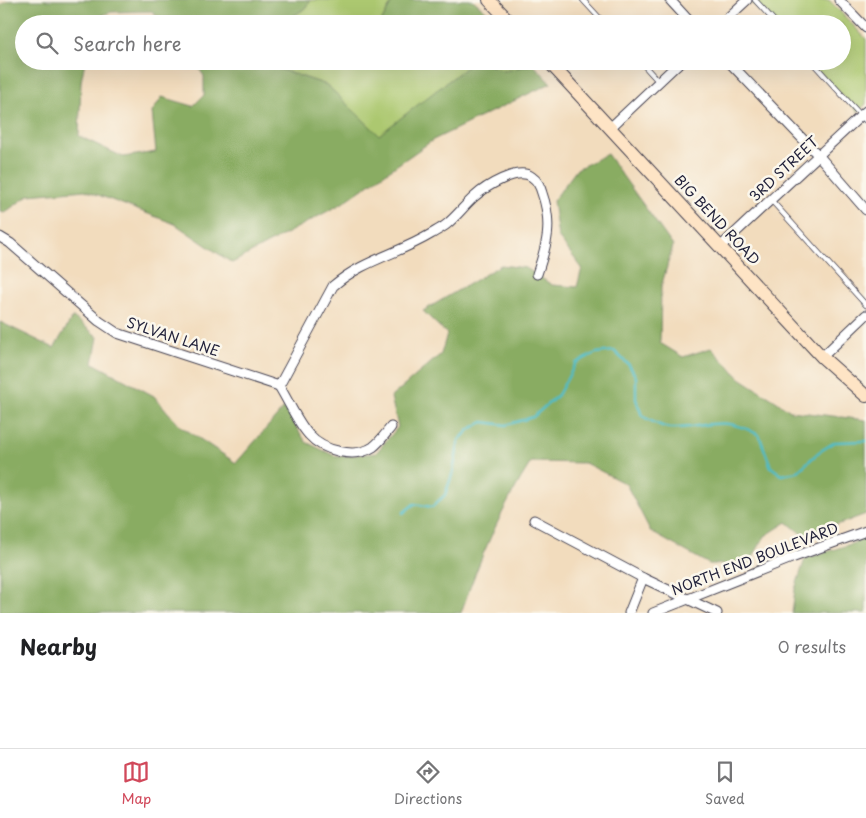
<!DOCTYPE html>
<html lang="en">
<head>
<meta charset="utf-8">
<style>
  :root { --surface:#fff; --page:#f6f6f6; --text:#202124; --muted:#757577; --line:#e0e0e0; --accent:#d1495b }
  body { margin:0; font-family:"Playpen Sans",sans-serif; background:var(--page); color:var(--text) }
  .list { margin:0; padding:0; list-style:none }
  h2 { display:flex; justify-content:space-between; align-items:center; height:65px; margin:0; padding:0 20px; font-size:21px }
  h2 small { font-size:16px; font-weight:400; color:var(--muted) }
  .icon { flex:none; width:28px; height:28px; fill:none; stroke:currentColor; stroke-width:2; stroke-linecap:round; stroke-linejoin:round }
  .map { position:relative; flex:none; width:866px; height:613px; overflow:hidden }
  .search { position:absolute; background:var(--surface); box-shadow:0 5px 20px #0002; left:15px; right:15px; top:15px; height:55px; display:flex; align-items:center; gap:12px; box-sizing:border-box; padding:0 18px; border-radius:28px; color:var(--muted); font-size:19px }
  .sheet { height:135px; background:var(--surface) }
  nav { display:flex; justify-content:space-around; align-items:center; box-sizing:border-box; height:70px; border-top:1px solid var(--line); background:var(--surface); font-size:14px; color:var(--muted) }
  nav a { display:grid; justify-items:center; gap:2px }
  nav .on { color:var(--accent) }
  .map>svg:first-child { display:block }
</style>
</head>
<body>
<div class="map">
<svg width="866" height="613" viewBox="0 0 866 613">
  <rect width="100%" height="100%" fill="#fbf7ec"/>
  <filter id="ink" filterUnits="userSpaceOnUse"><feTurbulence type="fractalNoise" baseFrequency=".02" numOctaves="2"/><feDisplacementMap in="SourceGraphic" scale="10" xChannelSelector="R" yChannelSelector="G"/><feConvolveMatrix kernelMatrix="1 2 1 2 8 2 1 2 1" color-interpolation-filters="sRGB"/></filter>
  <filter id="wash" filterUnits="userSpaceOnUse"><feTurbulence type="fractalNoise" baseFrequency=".0096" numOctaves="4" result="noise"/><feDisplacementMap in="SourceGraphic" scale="20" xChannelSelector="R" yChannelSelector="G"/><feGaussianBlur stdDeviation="1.12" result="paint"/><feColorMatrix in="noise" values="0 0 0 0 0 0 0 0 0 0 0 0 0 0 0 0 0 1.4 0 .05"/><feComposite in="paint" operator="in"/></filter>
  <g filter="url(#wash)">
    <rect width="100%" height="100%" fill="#f2dcbd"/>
    <g fill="#acc86f" stroke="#677555">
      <path d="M 311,0 L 393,0 L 380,24 L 281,24 L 304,9 Z"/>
      <path d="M 755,0 L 829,0 L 866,39 L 866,104 L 858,112 L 808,61 L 842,61 L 842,24 L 772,24 L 752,3 Z"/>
      <path d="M 486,11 L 498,24 L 456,24 Z"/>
      <path d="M 248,61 L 474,61 L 379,136 L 327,85 L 276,68 Z"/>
      <path d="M 479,61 L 530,61 L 533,64 L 504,71 Z"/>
    </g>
    <g fill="#89ac62" stroke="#56674e">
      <path d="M 21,0 L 311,0 L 304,9 L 281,24 L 164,24 L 152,11 L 111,12 L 79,24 L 24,24 L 24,61 L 85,61 L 81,82 L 79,136 L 123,157 L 156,152 L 152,112 L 162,97 L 193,106 L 204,95 L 204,76 L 194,61 L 248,61 L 276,68 L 327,85 L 379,135 L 474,61 L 479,61 L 504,71 L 533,64 L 551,83 L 433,140 L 341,204 L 232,263 L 175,224 L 85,190 L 29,195 L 4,213 L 0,211 L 0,5 L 8,1 Z"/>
      <path d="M 393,0 L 473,0 L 486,11 L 456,24 L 380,24 Z"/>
      <path d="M 607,154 L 673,246 L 661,287 L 660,343 L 683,357 L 711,348 L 740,378 L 791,411 L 866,420 L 866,514 L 805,537 L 787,522 L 765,536 L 748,565 L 709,564 L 651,532 L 626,484 L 585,463 L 531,462 C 502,507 478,562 461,613 L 0,613 L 0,322 L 54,348 L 73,317 L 98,337 L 93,363 L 154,396 L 179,425 L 236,463 L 284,408 L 306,442 L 337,457 L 376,453 L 398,427 L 391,397 L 441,354 L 447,334 L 423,311 L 501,265 L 526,268 L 552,285 L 577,287 L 582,268 L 558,237 L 553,201 L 577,169 Z"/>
      <path d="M 866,539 L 866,613 L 792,613 L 795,589 L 805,559 Z"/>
    </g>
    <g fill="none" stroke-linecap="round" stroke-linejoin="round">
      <path stroke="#4ebcc6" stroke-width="2.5" d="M 403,513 L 414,504 L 432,507 L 445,495 L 453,472 L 459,440 L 470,429 L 483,422 L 506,425 L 533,417 L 558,395 L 576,363 L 596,353 L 614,351 L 629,365 L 636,377 L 636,399 L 642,416 C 650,420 662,428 671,428 C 708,428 722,414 759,435 L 771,467 L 782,475 L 797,472 L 819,452 L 835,442 L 866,441"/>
    </g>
  </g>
  <g filter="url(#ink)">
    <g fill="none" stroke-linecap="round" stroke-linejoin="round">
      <defs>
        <g id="service">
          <path d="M 583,0 L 605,24"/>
          <path d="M 755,0 L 777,24"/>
          <path d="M 640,61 L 659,82"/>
          <path d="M 811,61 L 866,121"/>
          <path d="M 771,200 L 866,305"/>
        </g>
        <g id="minor">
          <path d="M 670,0 L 692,24"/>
          <path d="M 839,0 L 866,28"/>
          <path d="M 721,24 L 747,0"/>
          <path d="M 728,61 L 819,156 L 866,210"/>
          <path d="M 610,128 L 681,61"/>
          <path d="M 0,237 L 10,243 L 99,321 L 117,333 L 279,386"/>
          <path d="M 721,246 L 866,111"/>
          <path d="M 822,357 L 866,315"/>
          <path d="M 279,386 L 333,286 C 363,260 398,254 431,234 C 436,231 442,228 447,224 C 457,216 465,205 474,197 C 485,187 518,166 532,177 C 538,181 540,186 542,193 C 553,224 547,245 537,274"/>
          <path d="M 279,386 C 289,402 297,422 309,435 C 323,451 355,459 373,447 C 380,442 386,433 391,427"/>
          <path d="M 534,520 L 643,578 L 717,613"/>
          <path d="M 629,613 L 643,578"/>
          <path d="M 653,613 L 794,557 L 866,531"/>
        </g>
        <g id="secondary">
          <path d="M 489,0 L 512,24"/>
          <path d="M 548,61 L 822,357 L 866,396"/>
        </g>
      </defs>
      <use href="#service" stroke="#413e4e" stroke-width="6"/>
      <use href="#minor" stroke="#413e4e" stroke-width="11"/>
      <use href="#secondary" stroke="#413e4e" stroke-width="14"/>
      <use href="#service" stroke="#fff" stroke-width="4.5"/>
      <use href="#minor" stroke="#fff" stroke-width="9"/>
      <use href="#secondary" stroke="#fee4c5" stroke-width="12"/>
    </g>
  </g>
  <g text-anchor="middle" stroke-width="5" stroke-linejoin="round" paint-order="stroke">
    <g font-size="14" fill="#22223b" stroke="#fbf7ec">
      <text transform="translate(784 169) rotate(-43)" y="5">3RD STREET</text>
      <text transform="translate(717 220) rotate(47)" y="5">BIG BEND ROAD</text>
      <text transform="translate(173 337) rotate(18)" y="5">SYLVAN LANE</text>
      <text transform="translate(755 559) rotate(-21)" y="5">NORTH END BOULEVARD</text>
    </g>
  </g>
</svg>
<div class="search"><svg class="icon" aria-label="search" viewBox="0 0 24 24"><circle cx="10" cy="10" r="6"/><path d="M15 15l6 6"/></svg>Search here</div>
</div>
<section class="sheet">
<h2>Nearby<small>0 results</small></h2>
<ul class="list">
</ul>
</section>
<nav>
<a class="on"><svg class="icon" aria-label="map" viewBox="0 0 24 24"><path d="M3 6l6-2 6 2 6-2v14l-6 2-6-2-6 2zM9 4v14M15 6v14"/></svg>Map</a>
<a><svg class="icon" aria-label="directions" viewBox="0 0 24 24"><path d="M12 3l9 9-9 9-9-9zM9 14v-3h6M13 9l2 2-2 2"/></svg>Directions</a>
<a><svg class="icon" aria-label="saved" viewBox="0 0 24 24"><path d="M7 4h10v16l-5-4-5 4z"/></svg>Saved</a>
</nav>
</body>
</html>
